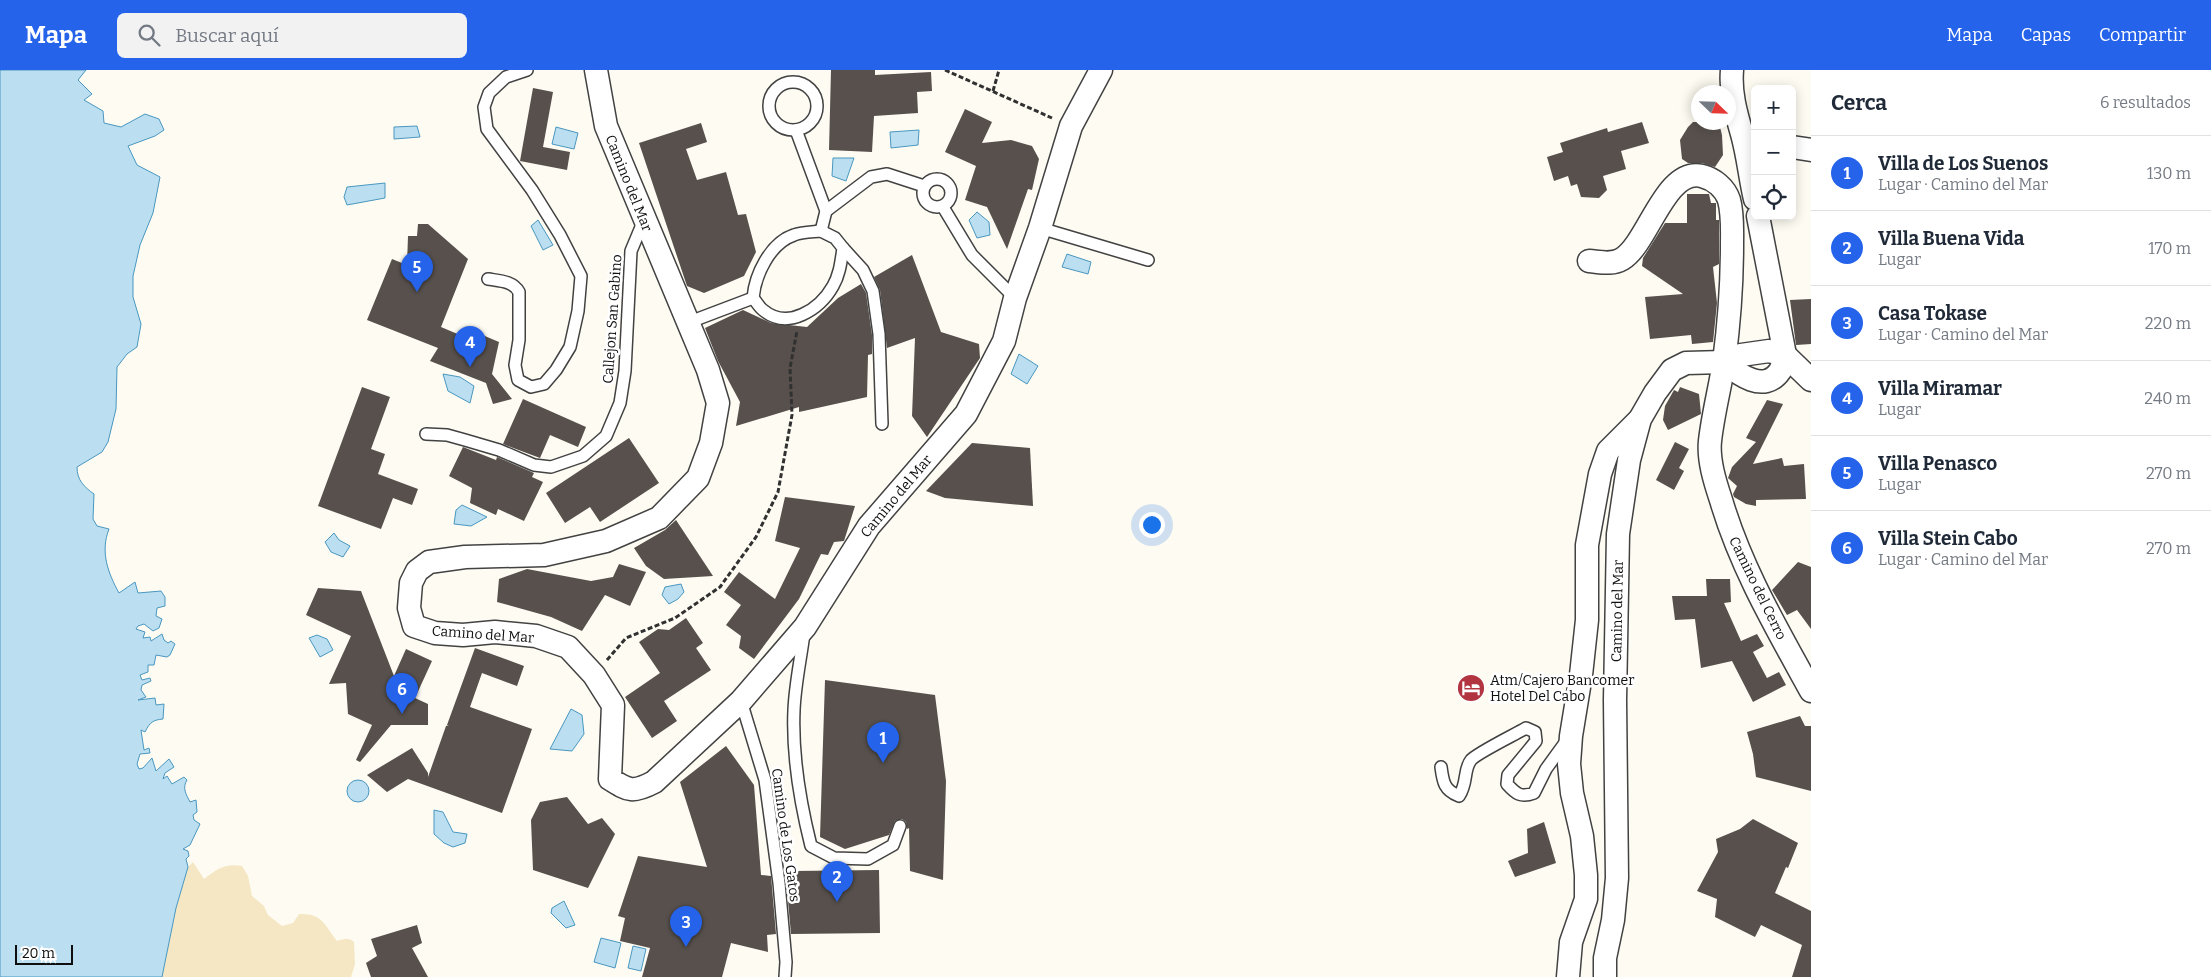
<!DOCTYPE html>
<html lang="es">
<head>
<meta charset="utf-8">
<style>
  :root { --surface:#fff; --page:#f2f2f3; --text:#1f2937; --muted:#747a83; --line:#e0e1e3; --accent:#2563eb }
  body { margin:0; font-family:Bitter,serif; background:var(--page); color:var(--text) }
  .controls { position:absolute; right:15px; top:15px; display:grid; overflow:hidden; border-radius:8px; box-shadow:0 2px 12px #0003 }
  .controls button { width:45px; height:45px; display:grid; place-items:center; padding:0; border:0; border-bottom:1px solid var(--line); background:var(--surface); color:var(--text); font:25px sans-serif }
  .compass { position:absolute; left:1691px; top:15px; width:45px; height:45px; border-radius:50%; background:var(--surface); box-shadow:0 2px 12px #0003; rotate:113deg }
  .scale { position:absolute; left:15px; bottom:12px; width:58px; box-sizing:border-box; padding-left:5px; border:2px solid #0f0f0f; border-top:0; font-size:14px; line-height:18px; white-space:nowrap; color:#0f0f0f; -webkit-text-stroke:4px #fff; paint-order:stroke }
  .you { position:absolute; left:1151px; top:454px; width:18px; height:18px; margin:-12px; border:4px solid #fff; border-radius:50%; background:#1a73e8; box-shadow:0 0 0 8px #1a73e833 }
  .badge { display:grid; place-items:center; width:32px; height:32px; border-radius:50%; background:var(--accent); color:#fff; font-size:16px; font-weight:700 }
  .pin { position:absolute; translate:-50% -41px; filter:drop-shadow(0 1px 2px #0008) }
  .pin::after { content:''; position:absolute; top:26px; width:18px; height:15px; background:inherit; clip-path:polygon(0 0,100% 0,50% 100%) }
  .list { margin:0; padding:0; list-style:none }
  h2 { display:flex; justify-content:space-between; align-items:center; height:65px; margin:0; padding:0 20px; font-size:21px }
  h2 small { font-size:16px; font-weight:400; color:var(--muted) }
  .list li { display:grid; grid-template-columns:32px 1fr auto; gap:15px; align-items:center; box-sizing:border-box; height:75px; padding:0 20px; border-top:1px solid var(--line) }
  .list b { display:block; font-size:19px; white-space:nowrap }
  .list p { margin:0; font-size:16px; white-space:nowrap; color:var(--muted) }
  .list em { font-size:16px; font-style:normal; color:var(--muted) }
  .icon { flex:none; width:28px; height:28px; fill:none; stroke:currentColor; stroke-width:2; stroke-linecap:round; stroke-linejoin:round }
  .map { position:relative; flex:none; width:1811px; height:907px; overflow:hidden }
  header { display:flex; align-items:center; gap:30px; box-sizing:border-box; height:70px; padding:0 25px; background:var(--accent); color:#fff }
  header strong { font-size:24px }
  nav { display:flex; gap:28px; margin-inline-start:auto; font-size:18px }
  .search { width:350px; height:45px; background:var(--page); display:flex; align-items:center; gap:12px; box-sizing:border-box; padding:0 18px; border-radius:8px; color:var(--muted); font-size:19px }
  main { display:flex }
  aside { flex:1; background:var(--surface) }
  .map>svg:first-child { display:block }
</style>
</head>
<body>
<header>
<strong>Mapa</strong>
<div class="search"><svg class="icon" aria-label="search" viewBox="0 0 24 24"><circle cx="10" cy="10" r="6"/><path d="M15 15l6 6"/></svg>Buscar aquí</div>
<nav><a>Mapa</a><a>Capas</a><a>Compartir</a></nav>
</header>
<main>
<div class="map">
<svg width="1811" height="907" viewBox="0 0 1811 907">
  <rect width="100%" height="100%" fill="#fefbf2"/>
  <path fill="#f5e7c3" d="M 193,792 L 204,809 C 217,799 225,793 242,796 L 248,806 L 252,826 L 264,836 L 268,845 L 282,856 L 293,853 L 299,844 C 322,843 324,854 337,871 C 343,869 349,867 354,872 L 355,894 L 351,907 L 162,907 L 176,838 L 188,797 Z"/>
  <g fill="#bbdff0" stroke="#4997c0">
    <path d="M 0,0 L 86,0 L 78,10 L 92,24 L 84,30 L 103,41 L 104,53 L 121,57 L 145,44 L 159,49 L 164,60 L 155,66 L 128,76 L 137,95 L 160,107 L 153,143 L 140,175 L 133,206 L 133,227 L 141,254 L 137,277 L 127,284 L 117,297 L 116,339 L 108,372 L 102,382 L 77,397 C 77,410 84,417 94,424 L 93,449 L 97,456 L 109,459 C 100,482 108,503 119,523 L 135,512 L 138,523 L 161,521 L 165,527 L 165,536 L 157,538 L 156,546 L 162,549 L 159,558 L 153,561 L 144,554 L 138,556 L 136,559 L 145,562 L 143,568 L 150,567 L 151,571 L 162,564 L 164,570 L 168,573 L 171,571 L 175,574 L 170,585 L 167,587 L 156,585 L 154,595 L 148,595 L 148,602 L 140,605 L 142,610 L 150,608 L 151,611 L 142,615 L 141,620 L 146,627 L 138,630 L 155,628 L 156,635 L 164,634 L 163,649 C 153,650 150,652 145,662 L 141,660 L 144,680 L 149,678 L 150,683 L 140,684 L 137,694 L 139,699 L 143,698 L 152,688 L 156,701 L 169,689 L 174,697 L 165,703 L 163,709 L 167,706 L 172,714 L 184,707 L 187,710 C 182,718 186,724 190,732 L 196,730 L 197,742 L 193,745 L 194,750 L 200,754 L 190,775 L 183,779 L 188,781 L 189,786 L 186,789 L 188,797 L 176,838 L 162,907 L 0,907 Z"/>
    <path d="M 417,56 L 420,67 L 394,69 L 394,57 Z"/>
    <path d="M 556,57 L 578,63 L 574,79 L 552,74 Z"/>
    <path d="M 919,60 L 918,75 L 891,78 L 890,62 Z"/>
    <path d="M 833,88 L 854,88 L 846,111 L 832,106 Z"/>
    <path d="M 385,113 L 385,128 L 347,135 L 344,127 L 347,117 Z"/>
    <path d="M 977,142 L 989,152 L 990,165 L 977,168 L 969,150 Z"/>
    <path d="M 538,150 L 553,175 L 543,180 L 531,156 Z"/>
    <path d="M 1067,184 L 1091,192 L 1088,204 L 1062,197 Z"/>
    <path d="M 1019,284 L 1038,296 L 1027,314 L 1011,304 Z"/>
    <path d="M 443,304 L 460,307 L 474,316 L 470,333 L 448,321 Z"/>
    <path d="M 462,435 L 487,447 L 471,456 L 454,454 L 456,440 Z"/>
    <path d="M 334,463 L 339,470 L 350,476 L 343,487 L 331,482 L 325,472 Z"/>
    <path d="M 681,514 L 684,522 L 678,529 L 669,534 L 662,525 L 665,517 Z"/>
    <path d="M 317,565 L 327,569 L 333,580 L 320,587 L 309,568 Z"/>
    <path d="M 571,639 L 582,645 L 584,664 L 572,681 L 550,679 Z"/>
    <circle cx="358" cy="721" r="11"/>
    <path d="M 434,740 L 443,742 L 453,762 L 467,764 L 465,773 L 453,777 L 444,773 L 434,764 Z"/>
    <path d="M 564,831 L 575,855 L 566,858 L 551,843 L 552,838 Z"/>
    <path d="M 601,868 L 621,873 L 615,898 L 594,892 Z"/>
    <path d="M 633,876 L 646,879 L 641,901 L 628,898 Z"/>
  </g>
  <g fill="#57504c">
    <path d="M 831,0 L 875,0 L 875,5 L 931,2 L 932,21 L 917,22 L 918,43 L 874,46 L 872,82 L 829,80 Z"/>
    <path d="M 533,18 L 553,22 L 543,77 L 570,82 L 567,100 L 520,91 Z"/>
    <path d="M 965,39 L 992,52 L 982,73 L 1011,70 L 1032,76 L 1039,89 L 1032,120 L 1028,119 L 1007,179 L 987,137 L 965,130 L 976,96 L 945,82 Z"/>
    <path d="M 1642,52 L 1649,73 L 1621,81 L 1626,99 L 1603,106 L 1607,120 L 1599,128 L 1581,127 L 1577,114 L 1571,116 L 1568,106 L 1554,111 L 1547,87 L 1563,82 L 1560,73 L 1607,58 L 1608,62 Z"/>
    <path d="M 1693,52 L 1715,52 L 1720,57 L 1722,65 L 1723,85 L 1715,97 L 1702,93 L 1688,93 L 1682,89 L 1680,70 L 1688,57 Z"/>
    <path d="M 701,53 L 707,72 L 686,79 L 697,110 L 726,102 L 738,145 L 746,144 L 756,182 L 744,206 L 704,223 L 687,216 L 639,73 Z"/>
    <path d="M 1687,124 L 1709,124 L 1711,133 L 1716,133 L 1716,150 L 1719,150 L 1719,194 L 1713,197 L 1717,233 L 1713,272 L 1692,274 L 1691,265 L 1650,269 L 1645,227 L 1683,224 L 1642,196 L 1643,188 L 1665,153 L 1687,153 Z"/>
    <path d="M 418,154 L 428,154 L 468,189 L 441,257 L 474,271 L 480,264 L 499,272 L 492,304 L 512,329 L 493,334 L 486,313 L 430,291 L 438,278 L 367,250 L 392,189 L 407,195 L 408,166 L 417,166 Z"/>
    <path d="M 912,185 L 941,262 L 979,274 L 980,288 L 927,367 L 912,346 L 915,268 L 887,278 L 880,220 L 874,207 Z"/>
    <path d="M 861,214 L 866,223 L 872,265 L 872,284 L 868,285 L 867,327 L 799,342 L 799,337 L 736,356 L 740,332 L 718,291 L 705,258 L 743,240 L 771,253 L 807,257 L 838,228 Z"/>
    <path d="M 1811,229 L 1811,274 L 1796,275 L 1790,230 Z"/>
    <path d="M 362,317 L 390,327 L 371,379 L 385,384 L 378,404 L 418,419 L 412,435 L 393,428 L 381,459 L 318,436 Z"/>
    <path d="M 1680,317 L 1699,324 L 1701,344 L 1668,360 L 1663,350 L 1665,336 L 1674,320 L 1678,322 Z"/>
    <path d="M 523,329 L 586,357 L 578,377 L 550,365 L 540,388 L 503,374 Z"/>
    <path d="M 1767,330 L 1783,334 L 1753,394 L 1782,388 L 1784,396 L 1804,394 L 1806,429 L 1756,430 L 1756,436 L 1746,434 L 1734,427 L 1733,424 L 1737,416 L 1728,408 L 1732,397 L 1756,372 L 1746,368 Z"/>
    <path d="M 629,368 L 659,413 L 600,452 L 590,437 L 565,453 L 546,423 Z"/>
    <path d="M 1675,372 L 1689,379 L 1679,398 L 1684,401 L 1674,420 L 1656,410 Z"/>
    <path d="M 972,373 L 1030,378 L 1033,436 L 945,428 L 926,421 Z"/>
    <path d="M 463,377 L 496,390 L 497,387 L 534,403 L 532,407 L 543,412 L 524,451 L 498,439 L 496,445 L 470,433 L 472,418 L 449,406 Z"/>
    <path d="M 785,427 L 855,436 L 844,471 L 834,472 L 828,485 L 821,484 L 799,529 L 754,589 L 739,578 L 741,566 L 726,555 L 741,535 L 724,522 L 739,502 L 775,529 L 800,478 L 775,471 Z"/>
    <path d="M 676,450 L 713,506 L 664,509 L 646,496 L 634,478 L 665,460 Z"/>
    <path d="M 1798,492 L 1811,497 L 1811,559 L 1797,540 L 1787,545 L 1772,520 Z"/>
    <path d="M 619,494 L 646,502 L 630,536 L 605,525 L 582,561 L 551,547 L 497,532 L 499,509 L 527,499 L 591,511 L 613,507 Z"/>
    <path d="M 1706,509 L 1730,509 L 1731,532 L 1724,533 L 1741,571 L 1757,564 L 1764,576 L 1753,582 L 1767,608 L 1779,602 L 1786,615 L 1753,632 L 1732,591 L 1701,598 L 1695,549 L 1675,550 L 1672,526 L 1707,526 Z"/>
    <path d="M 318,518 L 361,521 L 394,606 L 406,579 L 432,591 L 415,628 L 428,634 L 428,655 L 391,655 L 360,692 L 356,690 L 372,655 L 348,644 L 346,613 L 329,614 L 351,566 L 306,545 Z"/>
    <path d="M 686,548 L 703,573 L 696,578 L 711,600 L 664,631 L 677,651 L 652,668 L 625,627 L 660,603 L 639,572 L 658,559 L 669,560 Z"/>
    <path d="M 475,578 L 524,596 L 517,616 L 482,603 L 470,637 L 532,659 L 502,743 L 408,709 L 387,722 L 367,705 L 412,678 L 428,703 L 428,707 L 446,656 L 449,655 L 447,655 Z"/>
    <path d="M 825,610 L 935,625 L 946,711 L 943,810 L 910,801 L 909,758 L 907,759 L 906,752 L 902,749 L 895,751 L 889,765 L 845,779 L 820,767 Z"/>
    <path d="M 1800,646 L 1805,656 L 1811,656 L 1811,721 L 1756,707 L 1753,684 L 1747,662 Z"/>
    <path d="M 726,676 L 754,715 L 761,805 L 771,806 L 776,864 L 767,865 L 768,882 L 731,873 L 722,907 L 642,907 L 650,878 L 620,871 L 625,848 L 618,846 L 638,786 L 707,797 L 680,712 Z"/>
    <path d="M 567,727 L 588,754 L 602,748 L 615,764 L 588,818 L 533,800 L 531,750 L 540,732 Z"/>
    <path d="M 1753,749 L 1798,773 L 1788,798 L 1786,797 L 1775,823 L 1811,841 L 1811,907 L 1792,907 L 1802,875 L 1761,855 L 1755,867 L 1715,847 L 1717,829 L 1697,821 L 1718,782 L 1716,769 L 1740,759 Z"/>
    <path d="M 1544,752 L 1556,793 L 1515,807 L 1508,791 L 1528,783 L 1527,759 Z"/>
    <path d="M 879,800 L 880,863 L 791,864 L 786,809 L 794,810 L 794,801 Z"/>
    <path d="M 417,855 L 422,873 L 412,878 L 428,907 L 371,907 L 366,893 L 377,886 L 371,869 Z"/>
  </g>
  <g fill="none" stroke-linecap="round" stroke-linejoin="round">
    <defs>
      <g id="service">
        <circle cx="793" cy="36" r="24"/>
        <path d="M 796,60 L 826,141 L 821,161"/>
        <circle cx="937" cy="123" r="14"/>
        <path d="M 943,137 L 972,185 L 1015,228"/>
        <path d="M 826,141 L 871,107 L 887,104 L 924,116"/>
        <path d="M 1040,158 L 1148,190"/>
        <path d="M 821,161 L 835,168 L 843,178 C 841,191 840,204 833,216 C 820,239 788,261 763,240 C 759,237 756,231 753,228 C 755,205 770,173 794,165 C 802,162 812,162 821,161 Z"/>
        <path d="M 843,178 L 863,200 L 873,221 L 879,264 L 882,354"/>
        <path d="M 488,209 C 500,211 513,211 519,222 L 519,270 L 515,295 L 518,310 L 531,317 L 544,314 L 556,300 L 570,277 L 578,241 L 581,206 L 560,165 L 532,120 L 487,59 L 484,37 L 489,23 L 506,7 L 527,0"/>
        <path d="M 687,253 L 753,228"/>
        <path d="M 426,364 L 447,365 L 465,370 L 499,380 L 534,395 L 551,397 L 583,386 L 606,366 L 620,333 L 625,301 L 631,181 L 644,150"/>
        <path d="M 804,563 C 801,588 795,614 794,640 C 792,685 800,732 811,776 L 834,788 L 868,789 L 893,775 L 900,756"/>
        <path d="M 741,631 L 765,710 L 779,813 L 786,892 L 785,907"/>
        <path d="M 1441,697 C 1443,712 1444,720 1459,726 C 1468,713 1463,700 1471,690 C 1477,683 1516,664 1526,658 L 1535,662 L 1536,671 L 1508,705 L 1507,714 C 1516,724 1521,728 1534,723 L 1546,699 L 1567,670"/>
      </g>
      <g id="minor">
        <path d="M 596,0 L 606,56 L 708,300 L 718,333 L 711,373 L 698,408 L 659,448 L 606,471 L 544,485 L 465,487 L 429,492 L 417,501 L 411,513 L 409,538 L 414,556 L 435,563 L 463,565 L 495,562 L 536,566 L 568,577 L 594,605 L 613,635 L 610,709 C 629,721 633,723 654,712 L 741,631 L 805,557 L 869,456 L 966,344 L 1004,271 L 1015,228 L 1040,158 L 1071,56 L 1101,0"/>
        <path d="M 1732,0 C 1730,23 1736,43 1742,64 C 1748,85 1750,108 1755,129"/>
        <path d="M 1792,77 L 1811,80"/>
        <path d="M 1589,191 C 1601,192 1612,195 1622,189 C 1648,174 1665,97 1702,106 C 1714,109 1725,118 1729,130 C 1733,144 1732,160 1732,175 C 1732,214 1729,254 1724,292 C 1720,318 1713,344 1710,371 C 1708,390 1715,412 1721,430 C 1741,498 1777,559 1811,621"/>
        <path d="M 1724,292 C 1738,304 1764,324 1780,301 C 1782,297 1784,290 1785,285 L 1758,146"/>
        <path d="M 1568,907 L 1571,872 L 1586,829 L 1586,805 L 1582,766 L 1572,723 L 1569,694 L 1571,666 L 1581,605 L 1587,550 L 1587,475 L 1600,404 L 1608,381 L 1638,351"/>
        <path d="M 1605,907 L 1605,888 L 1613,850 L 1617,808 L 1615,630 L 1618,464 L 1629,390 L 1640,349 L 1655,323 L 1672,300 L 1686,293 L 1724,292 L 1741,285 L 1769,281 L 1785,285 L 1811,310"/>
      </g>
    </defs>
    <use href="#service" stroke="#424242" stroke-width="14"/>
    <use href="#minor" stroke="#424242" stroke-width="25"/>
    <g stroke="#313131" stroke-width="3" stroke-dasharray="5 2.5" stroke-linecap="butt">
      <path d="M 945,0 L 1052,48"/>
      <path d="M 993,21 L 999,0"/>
      <path d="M 607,590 L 626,568 L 675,548 L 720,517 L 756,467 L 778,422 L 792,345 L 790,298 L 797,261"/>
    </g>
    <use href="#service" stroke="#fff" stroke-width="11"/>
    <use href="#minor" stroke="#fff" stroke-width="22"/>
  </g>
  <defs>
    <symbol id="hotel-disc" viewBox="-11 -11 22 22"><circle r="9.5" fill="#b23441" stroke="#fff"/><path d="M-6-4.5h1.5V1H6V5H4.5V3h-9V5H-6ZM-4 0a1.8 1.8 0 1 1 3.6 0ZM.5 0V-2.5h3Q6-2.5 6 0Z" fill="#fff"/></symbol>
  </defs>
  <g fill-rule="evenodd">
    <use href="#hotel-disc" x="1455" y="602" width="32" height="32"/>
  </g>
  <g text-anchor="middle" stroke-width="5" stroke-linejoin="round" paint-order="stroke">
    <g font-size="14" fill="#0f0f0f" stroke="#fff">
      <text transform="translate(629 113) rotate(68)" y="5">Camino del Mar</text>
      <text transform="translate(612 249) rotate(-86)" y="5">Callejon San Gabino</text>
      <text transform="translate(896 426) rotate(-50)" y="5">Camino del Mar</text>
      <text transform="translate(1758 518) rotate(64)" y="5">Camino del Cerro</text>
      <text transform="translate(1617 541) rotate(-89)" y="5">Camino del Mar</text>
      <text transform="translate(483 564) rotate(4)" y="5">Camino del Mar</text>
      <text transform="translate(786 765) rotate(82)" y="5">Camino de Los Gatos</text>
    </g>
    <g font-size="14" fill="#0f0f0f" stroke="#fff" text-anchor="start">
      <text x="1490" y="615">Atm/Cajero Bancomer<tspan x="1490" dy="16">Hotel Del Cabo</tspan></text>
    </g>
  </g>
</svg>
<div class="controls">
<button>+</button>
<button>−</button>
<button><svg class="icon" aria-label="locate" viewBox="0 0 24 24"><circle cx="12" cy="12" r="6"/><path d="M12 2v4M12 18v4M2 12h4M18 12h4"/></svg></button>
</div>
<svg class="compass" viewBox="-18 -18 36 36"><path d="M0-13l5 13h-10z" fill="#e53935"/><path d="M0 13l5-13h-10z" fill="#747a83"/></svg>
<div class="scale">20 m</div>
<div class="you"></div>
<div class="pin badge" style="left:883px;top:693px">1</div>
<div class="pin badge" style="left:837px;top:832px">2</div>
<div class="pin badge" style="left:686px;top:877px">3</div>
<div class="pin badge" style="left:470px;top:297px">4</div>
<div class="pin badge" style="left:417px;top:222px">5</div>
<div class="pin badge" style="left:402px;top:644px">6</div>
</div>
<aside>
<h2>Cerca<small>6 resultados</small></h2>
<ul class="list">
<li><span class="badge">1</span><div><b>Villa de Los Suenos</b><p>Lugar · Camino del Mar</p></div><em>130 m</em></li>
<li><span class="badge">2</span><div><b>Villa Buena Vida</b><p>Lugar</p></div><em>170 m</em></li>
<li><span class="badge">3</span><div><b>Casa Tokase</b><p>Lugar · Camino del Mar</p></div><em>220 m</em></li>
<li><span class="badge">4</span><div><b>Villa Miramar</b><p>Lugar</p></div><em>240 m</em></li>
<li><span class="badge">5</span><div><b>Villa Penasco</b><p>Lugar</p></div><em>270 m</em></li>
<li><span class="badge">6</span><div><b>Villa Stein Cabo</b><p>Lugar · Camino del Mar</p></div><em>270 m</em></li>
</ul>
</aside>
</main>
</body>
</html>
